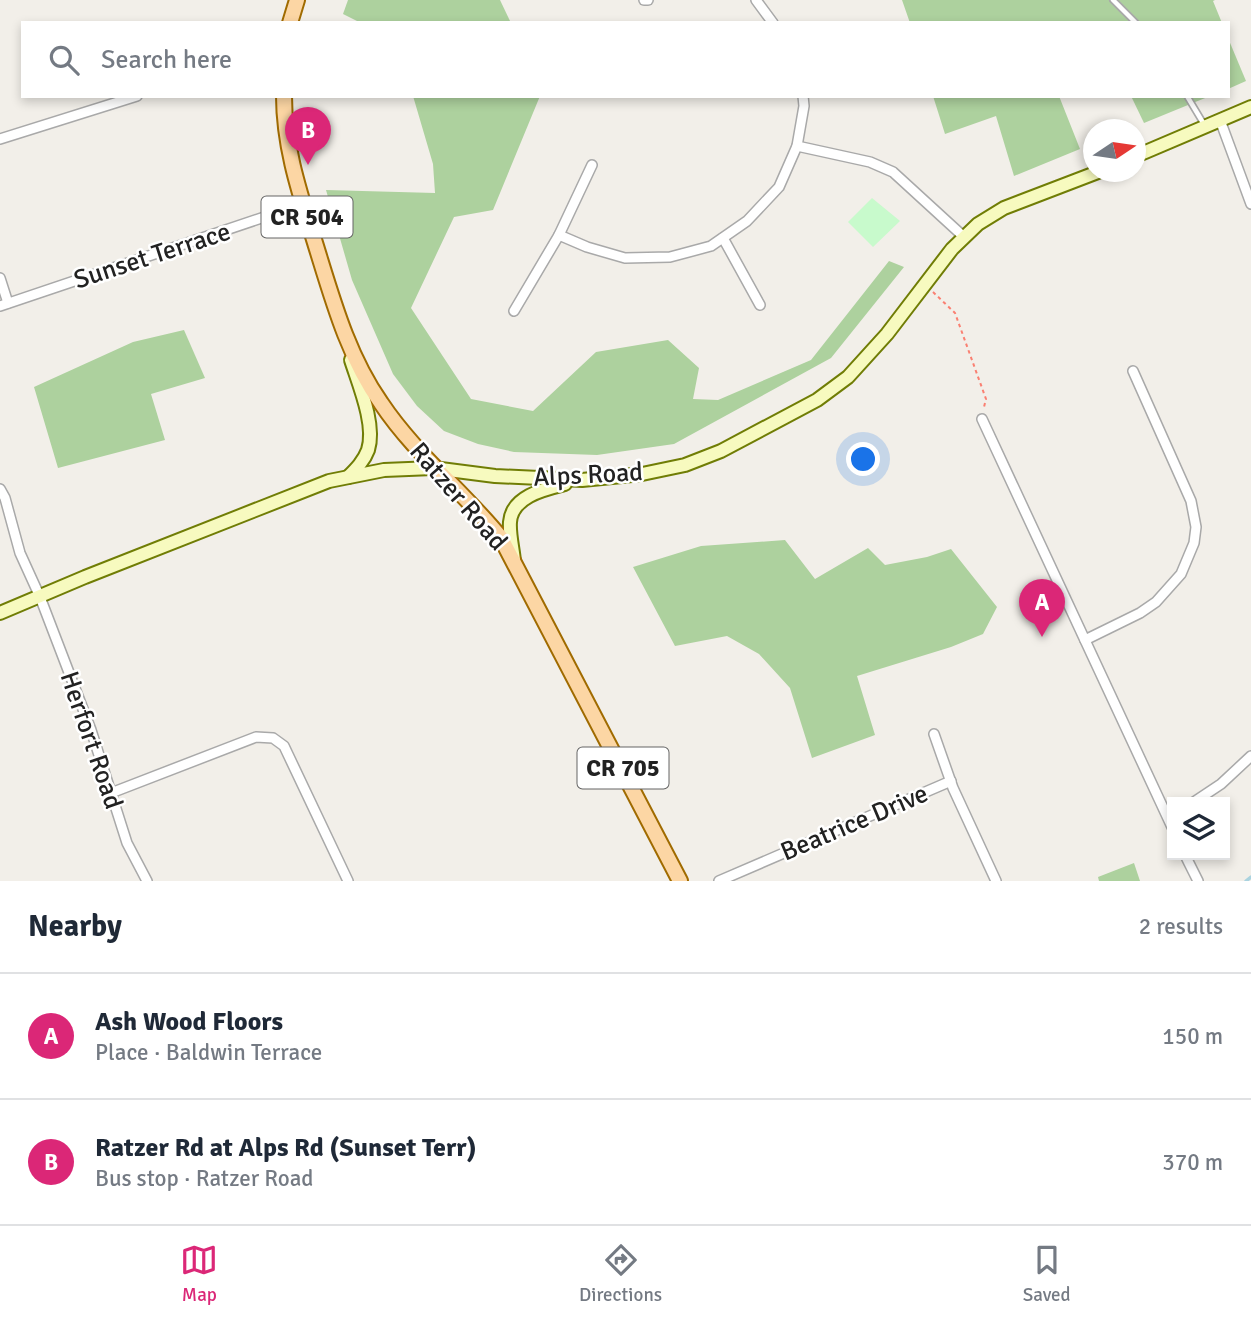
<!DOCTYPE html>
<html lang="en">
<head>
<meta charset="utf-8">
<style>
  :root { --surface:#fff; --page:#f2f2f3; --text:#1f2937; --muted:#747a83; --line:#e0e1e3; --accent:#db2777 }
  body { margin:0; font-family:Signika,sans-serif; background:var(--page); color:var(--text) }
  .controls { position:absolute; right:21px; bottom:21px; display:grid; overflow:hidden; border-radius:0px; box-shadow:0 4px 10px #0003 }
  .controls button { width:63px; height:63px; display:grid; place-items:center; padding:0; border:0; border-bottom:2px solid var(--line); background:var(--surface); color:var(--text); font:35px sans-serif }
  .compass { position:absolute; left:1083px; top:119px; width:63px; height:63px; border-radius:50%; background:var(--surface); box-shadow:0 4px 10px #0003; rotate:77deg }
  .you { position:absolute; left:864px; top:460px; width:24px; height:24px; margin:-18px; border:5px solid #fff; border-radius:50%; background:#1a73e8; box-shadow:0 0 0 10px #1a73e833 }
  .badge { display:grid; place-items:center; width:46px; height:46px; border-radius:50%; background:var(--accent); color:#fff; font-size:23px; font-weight:700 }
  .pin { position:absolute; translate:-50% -58px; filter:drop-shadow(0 2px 4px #0008) }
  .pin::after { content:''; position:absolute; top:37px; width:24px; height:21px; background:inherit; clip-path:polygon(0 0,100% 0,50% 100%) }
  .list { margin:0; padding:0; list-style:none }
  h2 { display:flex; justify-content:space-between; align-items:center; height:91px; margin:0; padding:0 28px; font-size:30px }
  h2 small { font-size:23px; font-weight:400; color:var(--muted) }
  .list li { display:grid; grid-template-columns:46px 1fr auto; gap:21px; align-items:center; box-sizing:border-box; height:126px; padding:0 28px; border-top:2px solid var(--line) }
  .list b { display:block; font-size:26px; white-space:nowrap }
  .list p { margin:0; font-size:23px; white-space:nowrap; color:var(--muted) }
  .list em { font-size:23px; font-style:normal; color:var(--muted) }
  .icon { flex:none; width:38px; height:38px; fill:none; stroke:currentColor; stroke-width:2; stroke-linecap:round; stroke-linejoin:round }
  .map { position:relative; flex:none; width:1251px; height:881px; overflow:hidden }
  .search { position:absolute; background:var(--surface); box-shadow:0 4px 10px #0003; left:21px; right:21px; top:21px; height:77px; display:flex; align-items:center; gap:18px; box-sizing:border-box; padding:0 24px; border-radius:0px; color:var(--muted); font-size:26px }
  .sheet { height:343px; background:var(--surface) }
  nav { display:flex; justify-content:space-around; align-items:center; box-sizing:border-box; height:98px; border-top:2px solid var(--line); background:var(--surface); font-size:19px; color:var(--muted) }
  nav a { display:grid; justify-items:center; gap:4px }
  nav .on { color:var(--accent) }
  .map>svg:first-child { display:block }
</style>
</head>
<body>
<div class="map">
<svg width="1251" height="881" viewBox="0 0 1251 881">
  <rect width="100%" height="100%" fill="#f2efe9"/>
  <g fill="#add19e">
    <path d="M 348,0 L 500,0 L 511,23 L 361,23 L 343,14 Z"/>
    <path d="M 902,0 L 1215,0 L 1213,1 L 1222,23 L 910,23 Z"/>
    <path d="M 1228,38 L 1246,81 L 1228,89 Z"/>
    <path d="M 413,96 L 540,96 L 493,210 L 454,217 L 411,308 L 471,399 L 533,411 L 596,352 L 668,340 L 699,368 L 693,399 L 718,400 L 811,360 L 889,261 L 904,267 L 831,358 L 674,444 L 597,455 L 514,452 L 478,444 L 444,431 L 417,406 L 393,374 L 352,280 L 326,190 L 435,193 L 433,164 Z"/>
    <path d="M 933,96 L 1059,96 L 1080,149 L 1014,176 L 996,116 L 945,134 Z"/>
    <path d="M 1131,96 L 1210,96 L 1144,123 Z"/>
    <path d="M 184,330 L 205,378 L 151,394 L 165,440 L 58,468 L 34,387 L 133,342 Z"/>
    <path d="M 785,540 L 815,579 L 868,548 L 885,565 L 927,557 L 951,549 L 997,607 L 983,634 L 951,647 L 857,676 L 875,735 L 812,758 L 790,688 L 759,654 L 727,636 L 675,646 L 633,567 L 701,546 Z"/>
    <path d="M 1134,863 L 1140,881 L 1099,881 L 1098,877 Z"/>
  </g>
  <path fill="#c8facc" d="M 872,198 L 900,221 L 873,247 L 848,222 Z"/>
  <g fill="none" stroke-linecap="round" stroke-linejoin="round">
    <path stroke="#aad3df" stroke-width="3.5" d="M 1246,881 L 1251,877"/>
    <defs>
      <g id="lane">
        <path d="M 1113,0 L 1136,23"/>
        <path d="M 1187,96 L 1205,126"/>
      </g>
      <g id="street">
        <path d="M 644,0 L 648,0"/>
        <path d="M 756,0 L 773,23"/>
        <path d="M 1220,120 L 1251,204"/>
        <path d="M 0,139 L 137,96"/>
        <path d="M 797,146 L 870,162 L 893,172 L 964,237"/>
        <path d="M 559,235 L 587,247 L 625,258 L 670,257 L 711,246 L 747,221 L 779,187 L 797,146 L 804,106 L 803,96"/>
        <path d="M 723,238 L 760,305"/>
        <path d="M 0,278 L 8,303"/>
        <path d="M 0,306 L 303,204"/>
        <path d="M 514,311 L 559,235 L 592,165"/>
        <path d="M 982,419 L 1172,827"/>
        <path d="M 0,489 L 5,498 L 20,553 L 40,597 L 91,730 L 127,843 L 147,881"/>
        <path d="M 1085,640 L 1140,613 L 1156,602 L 1181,574 L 1194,543 L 1196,527 L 1191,501 L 1133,371"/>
        <path d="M 934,734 L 953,788 L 996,881"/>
        <path d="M 111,793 L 256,737 L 273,738 L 284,746 L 348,881"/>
        <path d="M 1194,802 L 1221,784 L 1251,756"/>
        <path d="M 1185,855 L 1198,881"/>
        <path d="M 719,881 L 951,781"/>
      </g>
      <g id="secondary">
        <path d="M 1136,156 L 1251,107"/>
        <path d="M 348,477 C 356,469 364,461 368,450 C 376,425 359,385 351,360"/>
        <path d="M 514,561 C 513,549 509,534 510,522 C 512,496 545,489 565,484"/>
        <path d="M 0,613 L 85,577 L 329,481 L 384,470 L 433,468 L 495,476 L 582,480 L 642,474 L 685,465 L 721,451 L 817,400 L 848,377 L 887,334 L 952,249 L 978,224 L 1004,208 L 1098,172"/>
      </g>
      <g id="primary">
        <path d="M 290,23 L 297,0"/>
        <path d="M 284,96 C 284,149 301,197 316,246 C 333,301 348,356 381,403 C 415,454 463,491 501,538 L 680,881"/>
      </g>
    </defs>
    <use href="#lane" stroke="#a9a9a9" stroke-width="8"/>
    <use href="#street" stroke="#a9a9a9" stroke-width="12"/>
    <use href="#secondary" stroke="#707d05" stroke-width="16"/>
    <use href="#primary" stroke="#a06b00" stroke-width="18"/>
    <path stroke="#fa8072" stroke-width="2" stroke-dasharray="3.5 3.5" stroke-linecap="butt" d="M 933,292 L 955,313 L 986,399 L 984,407"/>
    <use href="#lane" stroke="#fff" stroke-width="4.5"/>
    <use href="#street" stroke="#fff" stroke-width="9"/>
    <use href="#secondary" stroke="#f7fabf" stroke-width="12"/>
    <use href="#primary" stroke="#fcd6a4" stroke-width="14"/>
  </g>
  <g text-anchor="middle" stroke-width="5" stroke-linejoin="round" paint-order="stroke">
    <g fill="#fff" stroke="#646464" stroke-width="2">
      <rect x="261.5" y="196.5" width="91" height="41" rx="5"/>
      <rect x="577.5" y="747.5" width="91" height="41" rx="5"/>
    </g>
    <g font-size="24" font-weight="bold" fill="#222">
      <text x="307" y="225">CR 504</text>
      <text x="623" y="776">CR 705</text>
    </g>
    <g font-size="26" fill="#222" stroke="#fff">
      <text transform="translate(152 255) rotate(-18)" y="9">Sunset Terrace</text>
      <text transform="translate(588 474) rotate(-3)" y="9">Alps Road</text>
      <text transform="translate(459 496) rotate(49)" y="9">Ratzer Road</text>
      <text transform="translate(92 740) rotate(71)" y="9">Herfort Road</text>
      <text transform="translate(854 822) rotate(-23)" y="9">Beatrice Drive</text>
    </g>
  </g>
</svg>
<div class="controls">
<button><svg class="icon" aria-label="layers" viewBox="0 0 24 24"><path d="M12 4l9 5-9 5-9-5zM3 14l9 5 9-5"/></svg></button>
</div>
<svg class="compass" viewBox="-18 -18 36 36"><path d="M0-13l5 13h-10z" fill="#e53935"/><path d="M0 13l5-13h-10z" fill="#747a83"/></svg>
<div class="you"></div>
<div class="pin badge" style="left:1042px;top:637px">A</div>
<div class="pin badge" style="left:308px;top:165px">B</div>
<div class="search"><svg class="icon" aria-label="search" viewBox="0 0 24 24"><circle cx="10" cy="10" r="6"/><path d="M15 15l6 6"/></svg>Search here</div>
</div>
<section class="sheet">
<h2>Nearby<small>2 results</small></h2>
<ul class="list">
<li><span class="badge">A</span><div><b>Ash Wood Floors</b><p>Place · Baldwin Terrace</p></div><em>150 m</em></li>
<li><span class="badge">B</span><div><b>Ratzer Rd at Alps Rd (Sunset Terr)</b><p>Bus stop · Ratzer Road</p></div><em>370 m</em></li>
</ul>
</section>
<nav>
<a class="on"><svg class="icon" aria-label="map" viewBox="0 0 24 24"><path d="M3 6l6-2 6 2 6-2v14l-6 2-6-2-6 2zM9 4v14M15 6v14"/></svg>Map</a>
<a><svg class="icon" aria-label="directions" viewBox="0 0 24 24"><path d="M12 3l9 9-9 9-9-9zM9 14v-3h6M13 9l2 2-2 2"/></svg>Directions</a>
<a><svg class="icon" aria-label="saved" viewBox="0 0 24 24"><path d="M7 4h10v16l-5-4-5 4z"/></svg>Saved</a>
</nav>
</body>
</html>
